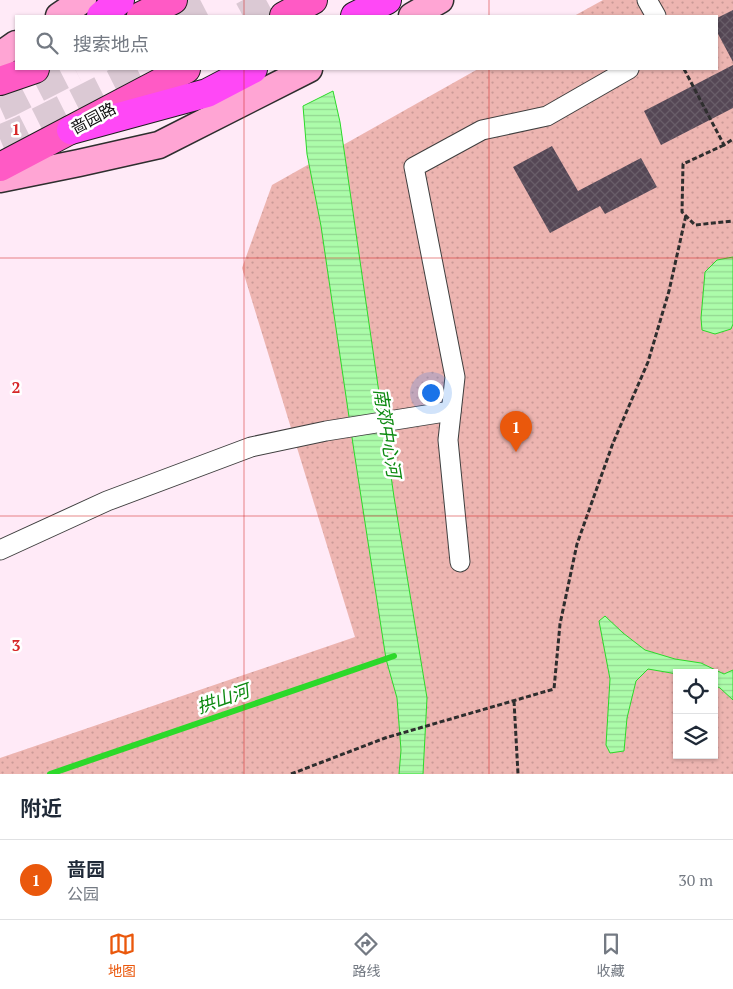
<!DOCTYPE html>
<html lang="zh">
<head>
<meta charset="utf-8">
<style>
  :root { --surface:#fff; --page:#f6f6f7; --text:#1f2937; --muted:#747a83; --line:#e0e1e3; --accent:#ea580c }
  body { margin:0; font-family:"PT Serif","Noto Sans SC",serif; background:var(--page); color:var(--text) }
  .controls { position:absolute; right:15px; bottom:15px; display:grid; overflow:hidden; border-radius:0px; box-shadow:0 1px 4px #0004 }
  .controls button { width:45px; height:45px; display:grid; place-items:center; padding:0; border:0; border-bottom:1px solid var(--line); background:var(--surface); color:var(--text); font:25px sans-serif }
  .you { position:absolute; left:430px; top:392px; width:18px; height:18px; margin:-12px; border:4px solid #fff; border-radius:50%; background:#1a73e8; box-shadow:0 0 0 8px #1a73e833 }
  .badge { display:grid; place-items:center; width:32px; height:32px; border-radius:50%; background:var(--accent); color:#fff; font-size:16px; font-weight:700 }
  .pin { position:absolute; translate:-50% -41px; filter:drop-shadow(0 1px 2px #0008) }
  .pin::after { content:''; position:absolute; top:26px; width:18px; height:15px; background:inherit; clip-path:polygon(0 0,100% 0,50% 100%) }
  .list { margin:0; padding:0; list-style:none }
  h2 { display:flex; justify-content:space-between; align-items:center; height:65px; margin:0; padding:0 20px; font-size:21px }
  h2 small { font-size:16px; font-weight:400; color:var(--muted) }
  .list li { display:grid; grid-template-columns:32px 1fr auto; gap:15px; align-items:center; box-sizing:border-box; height:80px; padding:0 20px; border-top:1px solid var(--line) }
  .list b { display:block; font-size:19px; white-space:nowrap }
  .list p { margin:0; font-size:16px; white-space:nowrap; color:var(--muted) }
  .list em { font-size:16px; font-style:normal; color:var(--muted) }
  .icon { flex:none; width:28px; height:28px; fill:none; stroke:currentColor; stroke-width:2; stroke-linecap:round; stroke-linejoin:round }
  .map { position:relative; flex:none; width:733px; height:774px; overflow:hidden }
  .search { position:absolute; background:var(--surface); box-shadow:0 1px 4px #0004; left:15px; right:15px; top:15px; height:55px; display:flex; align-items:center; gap:12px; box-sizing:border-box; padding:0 18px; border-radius:0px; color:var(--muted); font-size:19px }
  .sheet { height:145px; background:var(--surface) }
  nav { display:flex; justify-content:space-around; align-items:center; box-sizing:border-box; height:70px; border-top:1px solid var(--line); background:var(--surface); font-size:14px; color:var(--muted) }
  nav a { display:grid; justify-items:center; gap:2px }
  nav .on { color:var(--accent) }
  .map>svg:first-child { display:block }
</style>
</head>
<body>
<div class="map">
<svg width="733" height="774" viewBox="0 0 733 774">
  <defs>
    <pattern id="park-dots" width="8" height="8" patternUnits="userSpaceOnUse" patternTransform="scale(1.25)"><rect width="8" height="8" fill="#edb5b1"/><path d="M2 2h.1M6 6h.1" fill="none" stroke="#ca9a97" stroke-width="1.8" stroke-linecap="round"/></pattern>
    <pattern id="water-rules" width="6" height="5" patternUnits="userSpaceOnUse" patternTransform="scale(1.25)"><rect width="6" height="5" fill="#acfcaa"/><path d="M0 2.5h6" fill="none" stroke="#93d791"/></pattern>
    <pattern id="building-cross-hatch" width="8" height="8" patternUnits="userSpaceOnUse" patternTransform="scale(1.25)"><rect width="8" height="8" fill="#554755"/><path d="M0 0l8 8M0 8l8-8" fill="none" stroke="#685d68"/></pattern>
  </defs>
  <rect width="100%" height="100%" fill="#ffeaf7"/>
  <path fill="url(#park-dots)" fill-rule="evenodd" d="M 603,0 L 733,0 L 733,774 L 0,774 L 0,758 L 355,637 L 242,268 L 272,185 L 478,69 L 717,69 L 717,16 L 574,16 ZM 677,673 L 714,673 L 714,755 L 677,755 Z"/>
  <g fill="url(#water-rules)" stroke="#2cd92a">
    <path d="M 333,91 L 340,122 L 394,497 L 427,698 L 423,774 L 399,774 L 401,750 L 397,698 L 386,659 L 354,451 L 321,226 L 307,154 L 303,106 Z"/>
    <path d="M 733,257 L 733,324 L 731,329 L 715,334 L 702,330 L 701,318 L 705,272 L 717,260 Z"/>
    <path d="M 605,616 L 623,633 L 645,650 L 675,659 L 701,663 L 724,674 L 733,670 L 733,700 L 720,688 L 714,685 L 714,673 L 677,674 L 648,669 L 636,681 L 627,718 L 624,751 L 610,753 L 606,745 L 610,679 L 599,621 Z"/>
  </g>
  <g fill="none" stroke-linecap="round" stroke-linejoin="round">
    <path stroke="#2cd92a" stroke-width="6" d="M 50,774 L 394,656"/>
  </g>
  <g fill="url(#building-cross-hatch)">
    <path d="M 733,10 L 733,62 L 717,32 L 717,18 Z"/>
    <path d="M 733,65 L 733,108 L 661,145 L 644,111 Z"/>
    <path d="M 552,146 L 578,191 L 641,158 L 657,187 L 605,214 L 600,206 L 550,233 L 513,167 Z"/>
  </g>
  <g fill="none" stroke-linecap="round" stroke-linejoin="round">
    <g stroke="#dbc9d4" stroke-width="28" stroke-dasharray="28 14" stroke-linecap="butt">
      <path d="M 177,16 L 208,0"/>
      <path d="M 243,16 L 272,0"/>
      <path d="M 0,107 L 9,103 L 75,69"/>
      <path d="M 0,139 L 19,131 L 142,69"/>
    </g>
    <defs>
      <g id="street">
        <path d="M 647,0 L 656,16"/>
        <path d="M 0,550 L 107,501 L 251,447 L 326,431 L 451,411"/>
        <path d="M 460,562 L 448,440 L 455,377 L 414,167 L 482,130 L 547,116 L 629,69"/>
      </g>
      <g id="secondary">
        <path d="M 59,16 L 83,0"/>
        <path d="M 412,16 L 440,0"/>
        <path d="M 0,55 L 16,44"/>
        <path d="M 0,179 L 79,163 L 159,145 L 309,69"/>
      </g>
      <g id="primary">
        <path d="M 141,16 L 173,0"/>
        <path d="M 284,16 L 313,0"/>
        <path d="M 0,81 L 35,69"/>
        <path d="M 0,167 L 186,69"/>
      </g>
      <g id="highway">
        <path d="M 101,16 L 120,0"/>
        <path d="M 355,16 L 387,0"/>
        <path d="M 71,130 L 207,93 L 253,69"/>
      </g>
    </defs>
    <use href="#street" stroke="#3f3f3f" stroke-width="21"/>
    <use href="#secondary" stroke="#2e2e2e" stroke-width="29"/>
    <use href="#primary" stroke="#1d1d1d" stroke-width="30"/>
    <use href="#highway" stroke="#1d1d1d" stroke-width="30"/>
    <g stroke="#2e2e2e" stroke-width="3" stroke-dasharray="5 2.5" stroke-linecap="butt">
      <path d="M 684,69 L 724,145 L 733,139"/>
      <path d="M 724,145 L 683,164 L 682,212 L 695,225 L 733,221"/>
      <path d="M 514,701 L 518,774"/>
      <path d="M 291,774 L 385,738 L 554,689 L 560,624 L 577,544 L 613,443 L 648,362 L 669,291 L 686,215"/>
    </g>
    <use href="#street" stroke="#fff" stroke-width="19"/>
    <use href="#secondary" stroke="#ffa5d4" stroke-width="26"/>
    <use href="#primary" stroke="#ff5ac5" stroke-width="28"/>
    <use href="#highway" stroke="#ff48f6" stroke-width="28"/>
  </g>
  <path fill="none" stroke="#d62828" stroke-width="1" stroke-opacity="0.55" d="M 244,0 L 244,16M 489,0 L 489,16M 244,69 L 244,774M 489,69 L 489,774M 0,258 L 733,258M 0,516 L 733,516"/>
  <g text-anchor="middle" stroke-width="5" stroke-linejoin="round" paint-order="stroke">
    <g font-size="16" fill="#0c0c0c" stroke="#fff">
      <text transform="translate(93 118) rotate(-28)" y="6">啬园路</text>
    </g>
    <g font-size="18" font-style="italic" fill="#0c8a10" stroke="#fff">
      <text transform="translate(387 433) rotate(81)" y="6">南郊中心河</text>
      <text transform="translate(223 699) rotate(-19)" y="6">拱山河</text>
    </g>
  </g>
  <g font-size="16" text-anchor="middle" font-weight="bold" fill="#d62828" stroke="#fff" stroke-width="5" stroke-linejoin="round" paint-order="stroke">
    <text x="16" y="135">1</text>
    <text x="16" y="393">2</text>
    <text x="16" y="651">3</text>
  </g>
</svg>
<div class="controls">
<button><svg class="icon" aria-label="locate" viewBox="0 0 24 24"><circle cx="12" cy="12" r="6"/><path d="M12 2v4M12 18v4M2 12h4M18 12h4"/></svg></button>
<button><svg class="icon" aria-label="layers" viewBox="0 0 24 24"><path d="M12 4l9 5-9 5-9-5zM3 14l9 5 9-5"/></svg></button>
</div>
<div class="you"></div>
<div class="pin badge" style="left:516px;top:452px">1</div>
<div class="search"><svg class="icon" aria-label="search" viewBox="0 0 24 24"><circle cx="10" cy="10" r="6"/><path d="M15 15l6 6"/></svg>搜索地点</div>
</div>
<section class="sheet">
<h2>附近<small></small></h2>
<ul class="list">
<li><span class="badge">1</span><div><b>啬园</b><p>公园</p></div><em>30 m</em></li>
</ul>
</section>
<nav>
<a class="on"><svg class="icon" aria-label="map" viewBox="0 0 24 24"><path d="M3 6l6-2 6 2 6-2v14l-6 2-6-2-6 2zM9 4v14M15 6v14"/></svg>地图</a>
<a><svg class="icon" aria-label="directions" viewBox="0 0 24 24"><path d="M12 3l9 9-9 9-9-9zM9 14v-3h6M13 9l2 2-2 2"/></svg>路线</a>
<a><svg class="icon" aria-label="saved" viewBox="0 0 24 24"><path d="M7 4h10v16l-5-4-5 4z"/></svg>收藏</a>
</nav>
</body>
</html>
